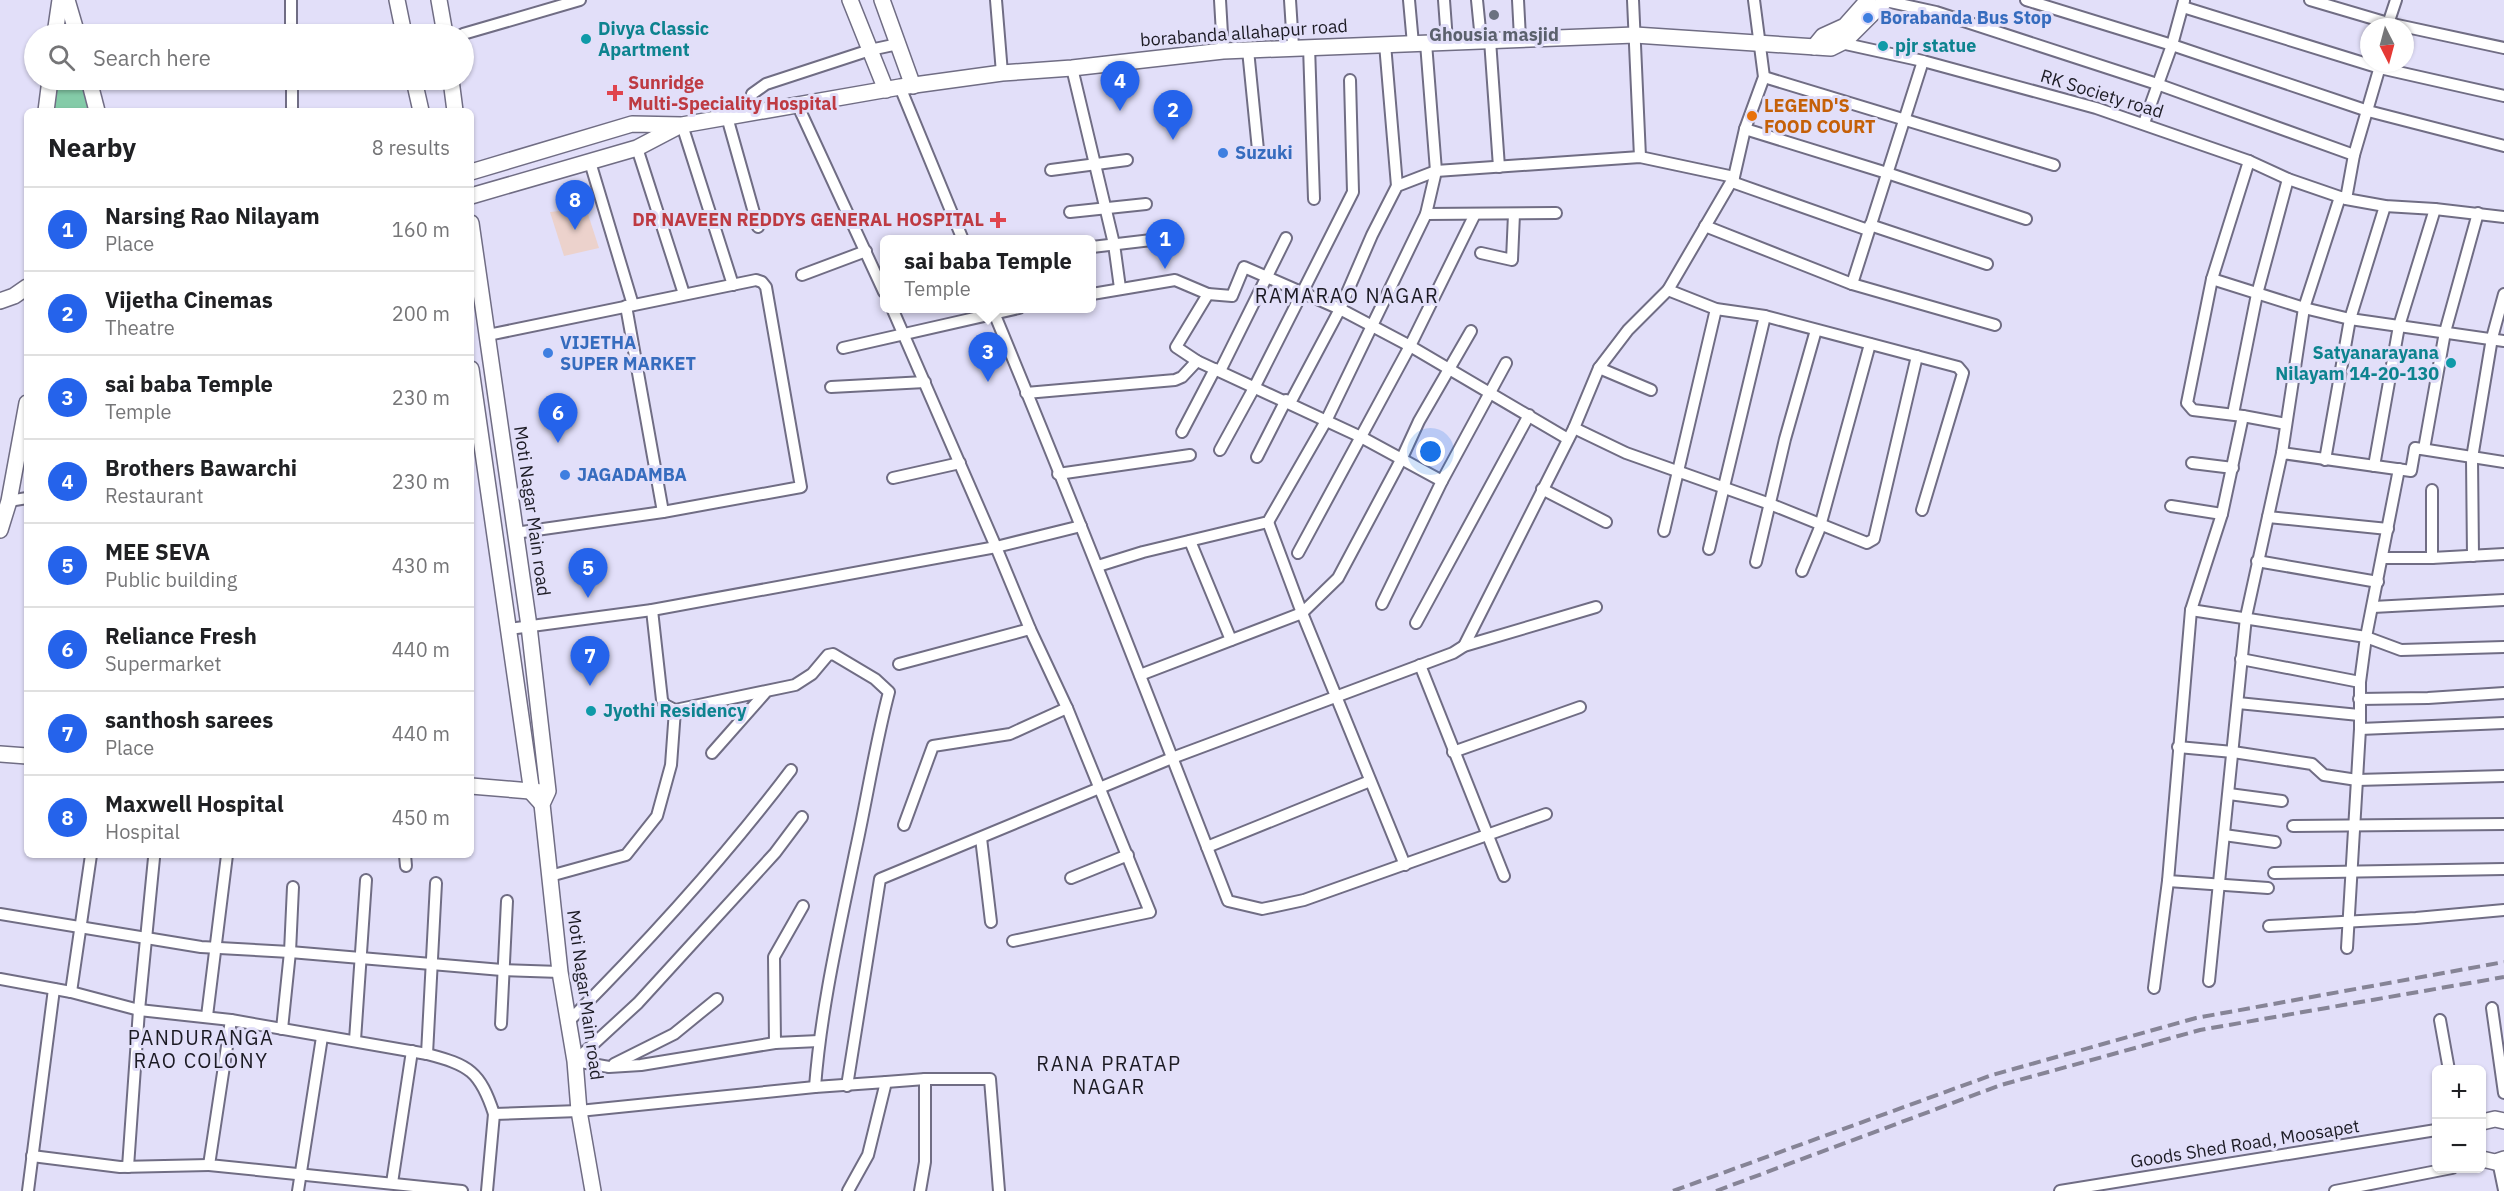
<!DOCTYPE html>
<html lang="en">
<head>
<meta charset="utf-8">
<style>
  :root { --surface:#fff; --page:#f2f2f2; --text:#202124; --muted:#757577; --line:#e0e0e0; --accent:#2563eb }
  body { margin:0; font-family:"IBM Plex Sans",sans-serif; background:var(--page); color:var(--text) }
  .controls { position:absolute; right:18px; bottom:18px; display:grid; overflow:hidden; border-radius:9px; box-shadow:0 2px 4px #0004 }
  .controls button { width:54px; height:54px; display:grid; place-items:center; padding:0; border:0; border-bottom:2px solid var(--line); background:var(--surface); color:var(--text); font:30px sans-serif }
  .compass { position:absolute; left:2360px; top:18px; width:54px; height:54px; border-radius:50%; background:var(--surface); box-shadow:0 2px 4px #0004; rotate:174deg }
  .you { position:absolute; left:1431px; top:452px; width:21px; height:21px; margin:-15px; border:4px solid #fff; border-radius:50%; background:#1a73e8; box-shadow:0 0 0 9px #1a73e833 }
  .badge { display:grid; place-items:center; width:39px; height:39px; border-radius:50%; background:var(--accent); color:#fff; font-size:20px; font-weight:700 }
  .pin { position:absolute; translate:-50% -50px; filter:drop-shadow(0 2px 3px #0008) }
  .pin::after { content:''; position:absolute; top:32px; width:21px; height:18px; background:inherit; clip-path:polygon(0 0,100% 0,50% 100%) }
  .popup { position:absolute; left:880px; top:235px; width:216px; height:78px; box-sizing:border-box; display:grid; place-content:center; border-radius:9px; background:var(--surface); filter:drop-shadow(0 2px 4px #0005); font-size:20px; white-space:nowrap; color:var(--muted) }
  .popup b { font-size:22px; color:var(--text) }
  .popup::after { content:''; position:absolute; left:50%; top:100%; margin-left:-12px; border:12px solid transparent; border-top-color:var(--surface) }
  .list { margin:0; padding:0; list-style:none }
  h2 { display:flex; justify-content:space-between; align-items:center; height:78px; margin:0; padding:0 24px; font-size:26px }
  h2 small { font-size:20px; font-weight:400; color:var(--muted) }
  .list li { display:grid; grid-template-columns:39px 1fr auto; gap:18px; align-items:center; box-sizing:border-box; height:84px; padding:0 24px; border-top:2px solid var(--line) }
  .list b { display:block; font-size:22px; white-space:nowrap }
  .list p { margin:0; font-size:20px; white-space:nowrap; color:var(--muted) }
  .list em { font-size:20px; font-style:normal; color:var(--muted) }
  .icon { flex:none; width:33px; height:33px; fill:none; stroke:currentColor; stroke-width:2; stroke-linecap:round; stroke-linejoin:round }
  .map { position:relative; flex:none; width:2504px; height:1191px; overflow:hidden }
  .search { position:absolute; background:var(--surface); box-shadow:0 2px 4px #0004; left:24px; top:24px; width:450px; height:66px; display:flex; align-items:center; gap:15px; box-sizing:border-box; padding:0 21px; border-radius:33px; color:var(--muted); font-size:22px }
  .panel { position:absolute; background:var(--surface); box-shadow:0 2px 4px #0004; left:24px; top:108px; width:450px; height:750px; border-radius:9px }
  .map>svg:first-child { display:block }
</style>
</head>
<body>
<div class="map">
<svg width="2504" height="1191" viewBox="0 0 2504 1191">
  <rect width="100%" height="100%" fill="#e2dff9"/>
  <path fill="#ecd2cc" d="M 586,208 L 599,248 L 564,256 L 550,212 Z"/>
  <path fill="#84cba8" d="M 58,80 L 80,80 L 89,111 L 54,111 Z"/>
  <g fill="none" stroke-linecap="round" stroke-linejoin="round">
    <defs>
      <g id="street">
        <path d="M 291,0 L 291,34"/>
        <path d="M 996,0 L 1002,73"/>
        <path d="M 1220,0 L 1223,51"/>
        <path d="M 1290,0 L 1293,46"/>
        <path d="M 1409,0 L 1413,44"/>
        <path d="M 1444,0 L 1447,41"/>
        <path d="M 1477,0 L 1481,40"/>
        <path d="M 1518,0 L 1520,38"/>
        <path d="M 1633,0 L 1640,157"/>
        <path d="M 2026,0 L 2172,45 L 2368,111 L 2504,146"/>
        <path d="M 2310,0 L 2388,23 L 2504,48"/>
        <path d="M 1886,1 L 1936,12 L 2157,84 L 2354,155"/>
        <path d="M 2183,7 L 2380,68 L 2504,96"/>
        <path d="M 2387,27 L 2396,0"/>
        <path d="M 463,34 L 580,0"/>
        <path d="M 1490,40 L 1499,167"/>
        <path d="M 1841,43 L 1923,61 L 2096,108 L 2249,161 L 2288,179 L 2346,199 L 2385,206 L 2435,209 L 2504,217"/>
        <path d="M 1385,44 L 1397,186"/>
        <path d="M 1309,46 L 1314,199"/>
        <path d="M 1248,50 L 1258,150"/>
        <path d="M 1072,68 L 1114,244 L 1120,288"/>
        <path d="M 1764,77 L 2054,165"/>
        <path d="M 292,80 L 292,111"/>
        <path d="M 900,87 L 963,240"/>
        <path d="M 798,106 L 884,292"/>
        <path d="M 747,113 L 752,94 L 766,84 L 870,50 L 898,44"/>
        <path d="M 727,117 L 758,227"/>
        <path d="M 2144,123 L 2172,45 L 2184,1"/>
        <path d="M 682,125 L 733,285"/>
        <path d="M 1745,129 L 1887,173 L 2026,219"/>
        <path d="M 637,148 L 684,294"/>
        <path d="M 2249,161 L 2212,279 L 2187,403 L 2193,410 L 2243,416 L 2286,424"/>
        <path d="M 590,162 L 633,305"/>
        <path d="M 1051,170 L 1127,160"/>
        <path d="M 2346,199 L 2354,155 L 2381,63"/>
        <path d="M 1070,212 L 1146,204"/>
        <path d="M 1426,214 L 1556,213"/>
        <path d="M 1705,226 L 1852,284 L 1995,325"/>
        <path d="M 1092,247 L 1160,239"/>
        <path d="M 1481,253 L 1512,260 L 1514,214"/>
        <path d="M 802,275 L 866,251"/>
        <path d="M 2212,279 L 2304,308 L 2350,319 L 2504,341"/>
        <path d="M 1852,284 L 1923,61"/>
        <path d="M 1668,290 L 1716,309 L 1765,316 L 1958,367 L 1963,373 L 1961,380 L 1922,510"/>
        <path d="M 1092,294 L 1175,280 L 1208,294 L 1176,347 L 1197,361 L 1361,437 L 1442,481"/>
        <path d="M 1208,294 L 1232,296 L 1244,267 L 1340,309 L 1410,346 L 1568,439"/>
        <path d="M 626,306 L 663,512"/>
        <path d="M 892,308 L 996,547 L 1030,629 L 1067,708 L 1150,912 L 1013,941"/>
        <path d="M 992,308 C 1074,505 1151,703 1228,901 L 1262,909 L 1304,900 L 1546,814"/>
        <path d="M 488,335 L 756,280 L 762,282 L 766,287 L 801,487 L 663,512 L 515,533"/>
        <path d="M 843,348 L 1019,308"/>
        <path d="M 1599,368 L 1651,390"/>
        <path d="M 1220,371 L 1286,238"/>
        <path d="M 831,387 L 925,382"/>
        <path d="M 1026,393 L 1175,380 L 1182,377 L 1197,361"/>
        <path d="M 1290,403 L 1340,309 L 1372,235 L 1397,186 L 1436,171 L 1640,157 L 1734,177 L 1732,182 L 1868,230 L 1870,225 L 1987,264"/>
        <path d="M 2233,414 L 2257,294 L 2288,179"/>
        <path d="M 1574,428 L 1626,453 L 1770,504 L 1867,543 L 1874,539 L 1917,356"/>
        <path d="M 1182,432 L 1215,369"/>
        <path d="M 2424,449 L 2445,332 L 2478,213"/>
        <path d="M 1220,450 L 1254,388 L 1353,192 L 1350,80"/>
        <path d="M 2282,453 L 2411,471 L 2415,448 L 2504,462"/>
        <path d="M 1257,457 L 1286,400"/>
        <path d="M 2325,460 L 2350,319 L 2385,206"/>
        <path d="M 2192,463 L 2233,468"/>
        <path d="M 2374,466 L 2399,326 L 2435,209"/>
        <path d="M 1058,474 L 1190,455"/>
        <path d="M 893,478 L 960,463"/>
        <path d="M 1542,489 L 1606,522"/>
        <path d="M 2432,490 L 2432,558"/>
        <path d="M 9,501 L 27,498"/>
        <path d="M 2171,506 L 2222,514"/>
        <path d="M 2268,517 L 2388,529"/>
        <path d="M 1268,522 L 1302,613 L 1405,865"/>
        <path d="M 1664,531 L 1716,309"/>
        <path d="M 1190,541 L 1231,640"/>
        <path d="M 1709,549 L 1765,316"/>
        <path d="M 1298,553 L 1410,346 L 1475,214"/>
        <path d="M 2473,556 L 2472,458 L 2492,338 L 2504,294"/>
        <path d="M 2382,558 L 2432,558 L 2504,554"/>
        <path d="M 2257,561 L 2378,582"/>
        <path d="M 1756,562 L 1785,439 L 1816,330"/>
        <path d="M 1098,566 L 1143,552 L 1268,522 L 1326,421 L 1426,214 L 1436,171 L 1426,43"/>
        <path d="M 1802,571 L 1819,530 L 1870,344"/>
        <path d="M 1382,604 L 1442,481 L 1506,363"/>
        <path d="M 2373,607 L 2504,600"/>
        <path d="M 652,610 L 662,700 L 665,705 L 675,710 L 795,685 L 812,674 L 828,655 L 833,654 L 875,679 L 889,692 C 875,745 867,799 855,853 C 839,931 821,1008 815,1087"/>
        <path d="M 2191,610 L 2366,637 L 2401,650 L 2504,647"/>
        <path d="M 1416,623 L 1529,415"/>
        <path d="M 509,629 L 652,610 L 996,547 L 1081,526"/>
        <path d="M 1464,646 L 1574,428 L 1599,368 L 1628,330 L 1668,290 L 1734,177 L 1745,129 L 1764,77 L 1754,0"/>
        <path d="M 2241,659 L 2360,682"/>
        <path d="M 899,664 L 1030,629"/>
        <path d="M 1420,665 L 1504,876"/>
        <path d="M 1140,675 L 1302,613 L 1338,578 L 1402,458 L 1419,421 L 1471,331"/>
        <path d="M 2359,699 L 2428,698 L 2504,693"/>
        <path d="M 2238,703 L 2359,715"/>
        <path d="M 2360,729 L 2504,723"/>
        <path d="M 2178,747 L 2233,752 L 2312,764 L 2324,775 L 2357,780 L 2504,776"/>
        <path d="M 1453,752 L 1580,707"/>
        <path d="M 712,753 L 765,693"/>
        <path d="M 2229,794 L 2282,801"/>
        <path d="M 904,825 L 933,746 L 1010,734 L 1067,708"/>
        <path d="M 2293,826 L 2504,824"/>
        <path d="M 2224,835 L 2275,842"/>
        <path d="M 981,838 L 991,922"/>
        <path d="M 1207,847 L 1370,781"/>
        <path d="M 405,855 L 406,866"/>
        <path d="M 2274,873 L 2504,869"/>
        <path d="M 550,876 L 626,855 L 657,816 L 671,765 L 675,710"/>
        <path d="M 1071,878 L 1128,855"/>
        <path d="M 2168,881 L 2268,888"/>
        <path d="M 803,906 L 774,957 L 775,1043 L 819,1041"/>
        <path d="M 0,914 L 201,947 L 290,952 L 502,970 L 560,972"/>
        <path d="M 2269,926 L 2416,918 L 2504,910"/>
        <path d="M 2347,948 L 2360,729 L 2360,682 L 2366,637 L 2399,469"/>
        <path d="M 0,979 L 71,992 L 139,1010 L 231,1020 L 427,1054 C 469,1065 480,1071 494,1114 L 579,1111 L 815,1087 L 886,1082 L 868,1155 L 848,1191"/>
        <path d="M 2209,981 L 2246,617 L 2282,453 L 2304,308 L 2340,197"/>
        <path d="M 2154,988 L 2168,881 L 2191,610 L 2222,514 L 2243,416"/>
        <path d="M 71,992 L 91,855"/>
        <path d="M 2492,1008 L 2504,1093"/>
        <path d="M 207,1016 L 227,855"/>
        <path d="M 231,1020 L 209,1165 L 462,1191"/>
        <path d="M 2440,1020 L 2449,1070"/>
        <path d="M 568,1022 C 648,942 723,860 791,770"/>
        <path d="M 501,1024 L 507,901"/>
        <path d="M 282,1029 L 290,952 L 293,887"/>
        <path d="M 355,1040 L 366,880"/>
        <path d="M 427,1054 L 436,883"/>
        <path d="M 575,1061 L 638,1003 L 775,853 L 802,817"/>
        <path d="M 575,1061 L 609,1067 L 641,1065 L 775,1043"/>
        <path d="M 614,1064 L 674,1034 L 717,999"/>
        <path d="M 886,1082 L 925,1079 L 990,1079 L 999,1191"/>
        <path d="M 847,1086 L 880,879 L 1172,758 L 1453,653 L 1464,646 L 1596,607"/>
        <path d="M 32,1156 L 120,1167 L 209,1165"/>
        <path d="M 2498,1161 L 2504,1190"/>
        <path d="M 128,1167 L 139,1010 L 154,858"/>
        <path d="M 392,1183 L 412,1051"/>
        <path d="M 28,1191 L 54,989"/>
        <path d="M 298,1191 L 322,1037"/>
        <path d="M 487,1191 L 494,1114"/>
        <path d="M 920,1191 L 925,1162 L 925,1079"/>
        <path d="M 2060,1191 L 2436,1130"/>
        <path d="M 2335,1191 L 2452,1168"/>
      </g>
      <g id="secondary">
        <path d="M 67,0 L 77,34"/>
        <path d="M 397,0 L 404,34"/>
        <path d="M 439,0 L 445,34"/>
        <path d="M 850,0 L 886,90"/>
        <path d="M 882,0 L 913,86"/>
        <path d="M 55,34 L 60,0"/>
        <path d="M 1814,47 L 1823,36 L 1845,26 L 1868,0"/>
        <path d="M 89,80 L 97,111"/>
        <path d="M 414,80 L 421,111"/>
        <path d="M 451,80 L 455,111"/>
        <path d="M 46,111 L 50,80"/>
        <path d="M 471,172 L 632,124 L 682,125 L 900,87 L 1002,73 L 1072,68 L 1223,51 L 1635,35 L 1831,48 L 1845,41 L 1886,0"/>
        <path d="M 471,196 L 637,148 L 679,126"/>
        <path d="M 471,223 L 529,626 L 548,791 L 542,804 L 560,972 L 575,1061 L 579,1111 L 593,1191"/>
        <path d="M 0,301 L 14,296 L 27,287"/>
        <path d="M 471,369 L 532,793 L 542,804"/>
        <path d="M 0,530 L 9,501 L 27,403"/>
        <path d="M 0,754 L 27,756"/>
        <path d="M 471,786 L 542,792"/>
        <path d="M 2482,1122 L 2495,1119 L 2504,1121"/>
        <path d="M 2482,1159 L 2495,1162 L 2504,1159"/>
      </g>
    </defs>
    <use href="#street" stroke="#706d84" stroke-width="14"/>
    <use href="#secondary" stroke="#706d84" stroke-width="18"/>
    <use href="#street" stroke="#fff" stroke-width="10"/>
    <use href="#secondary" stroke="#fff" stroke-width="15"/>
    <g stroke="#868496" stroke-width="4" stroke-dasharray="12 6" stroke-linecap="butt">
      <path d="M 1673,1191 L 1992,1075 L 2196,1018 L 2504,962"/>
      <path d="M 1716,1191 L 2001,1085 L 2200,1030 L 2504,977"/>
    </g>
  </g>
  <circle fill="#6b7280" stroke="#e2dff9" stroke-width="2" cx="1494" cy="15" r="6"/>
  <g fill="#3f7fe0" stroke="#e2dff9" stroke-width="2">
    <circle cx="1868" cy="18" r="6"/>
    <circle cx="1223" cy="153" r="6"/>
    <circle cx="548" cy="353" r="6"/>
    <circle cx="565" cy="475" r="6"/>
  </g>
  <g fill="#0f9aa8" stroke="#e2dff9" stroke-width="2">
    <circle cx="586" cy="39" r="6"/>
    <circle cx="1883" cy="46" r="6"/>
    <circle cx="2451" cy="363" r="6"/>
    <circle cx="591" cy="711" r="6"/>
  </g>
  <g fill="#e0444e" stroke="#e2dff9" stroke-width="2">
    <path d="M612 84h6v6h6v6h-6v6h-6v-6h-6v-6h6z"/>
    <path d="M995 211h6v6h6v6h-6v6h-6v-6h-6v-6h6z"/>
  </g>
  <circle fill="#e8710a" stroke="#e2dff9" stroke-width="2" cx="1752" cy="116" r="6"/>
  <g text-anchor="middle" stroke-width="6" stroke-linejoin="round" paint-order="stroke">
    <g font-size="18" font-weight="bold" fill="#366cbe" stroke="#e2dff9" text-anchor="start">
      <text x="1880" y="24">Borabanda Bus Stop</text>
      <text x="1235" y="159">Suzuki</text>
      <text x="560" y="349">VIJETHA<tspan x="560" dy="21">SUPER MARKET</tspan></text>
      <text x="577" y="481">JAGADAMBA</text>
    </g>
    <g font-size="18" font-weight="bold" fill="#0d838f" stroke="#e2dff9" text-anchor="start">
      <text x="598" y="35">Divya Classic<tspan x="598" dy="21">Apartment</tspan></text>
      <text x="1895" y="52">pjr statue</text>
      <text x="2439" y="359" text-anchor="end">Satyanarayana<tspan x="2439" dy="21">Nilayam 14-20-130</tspan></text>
      <text x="603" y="717">Jyothi Residency</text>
    </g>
    <g font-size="18" fill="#1c1b24" stroke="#e2dff9">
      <text transform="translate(1244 33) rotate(-4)" y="6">borabanda allahapur road</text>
      <text transform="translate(2102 94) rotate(17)" y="6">RK Society road</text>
      <text transform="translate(532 511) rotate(82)" y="6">Moti Nagar Main road</text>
      <text transform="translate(585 995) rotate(82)" y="6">Moti Nagar Main road</text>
      <text transform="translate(2245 1144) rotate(-9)" y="6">Goods Shed Road, Moosapet</text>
    </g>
    <g font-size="18" font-weight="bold" fill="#5b616d" stroke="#e2dff9">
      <text x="1494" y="41">Ghousia masjid</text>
    </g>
    <g font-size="18" font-weight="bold" fill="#be3a42" stroke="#e2dff9" text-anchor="start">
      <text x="628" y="89">Sunridge<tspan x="628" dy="21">Multi-Speciality Hospital</tspan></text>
      <text x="984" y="226" text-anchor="end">DR NAVEEN REDDYS GENERAL HOSPITAL</text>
    </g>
    <g font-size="18" font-weight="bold" fill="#c56008" stroke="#e2dff9" text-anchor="start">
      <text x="1764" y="112">LEGEND'S<tspan x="1764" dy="21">FOOD COURT</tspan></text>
    </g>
    <g font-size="20" letter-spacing="1.5" fill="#1c1b24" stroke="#e2dff9">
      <text x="1347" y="303">RAMARAO NAGAR</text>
      <text x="201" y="1045">PANDURANGA<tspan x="201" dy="23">RAO COLONY</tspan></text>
      <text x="1109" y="1071">RANA PRATAP<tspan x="1109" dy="23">NAGAR</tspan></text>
    </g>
  </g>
</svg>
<div class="controls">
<button>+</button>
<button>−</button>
</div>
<svg class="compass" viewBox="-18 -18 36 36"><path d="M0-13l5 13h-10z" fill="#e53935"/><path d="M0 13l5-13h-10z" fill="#757577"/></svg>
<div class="you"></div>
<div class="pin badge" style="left:1165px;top:269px">1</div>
<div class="pin badge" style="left:1173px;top:140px">2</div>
<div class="pin badge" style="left:988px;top:382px">3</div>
<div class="popup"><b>sai baba Temple</b>Temple</div>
<div class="pin badge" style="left:1120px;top:111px">4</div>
<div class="pin badge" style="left:588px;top:598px">5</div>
<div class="pin badge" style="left:558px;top:443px">6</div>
<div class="pin badge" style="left:590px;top:686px">7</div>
<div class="pin badge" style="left:575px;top:230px">8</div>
<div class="search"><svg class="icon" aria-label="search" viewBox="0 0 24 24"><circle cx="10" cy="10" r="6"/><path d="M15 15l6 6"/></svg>Search here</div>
<section class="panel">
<h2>Nearby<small>8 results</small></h2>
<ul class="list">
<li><span class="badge">1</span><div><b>Narsing Rao Nilayam</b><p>Place</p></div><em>160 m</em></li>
<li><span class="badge">2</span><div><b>Vijetha Cinemas</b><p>Theatre</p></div><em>200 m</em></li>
<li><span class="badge">3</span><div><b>sai baba Temple</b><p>Temple</p></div><em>230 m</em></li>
<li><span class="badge">4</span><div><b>Brothers Bawarchi</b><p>Restaurant</p></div><em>230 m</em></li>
<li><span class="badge">5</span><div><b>MEE SEVA</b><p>Public building</p></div><em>430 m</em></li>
<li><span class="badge">6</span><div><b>Reliance Fresh</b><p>Supermarket</p></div><em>440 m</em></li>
<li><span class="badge">7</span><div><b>santhosh sarees</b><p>Place</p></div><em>440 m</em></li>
<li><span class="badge">8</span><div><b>Maxwell Hospital</b><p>Hospital</p></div><em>450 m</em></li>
</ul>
</section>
</div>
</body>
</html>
